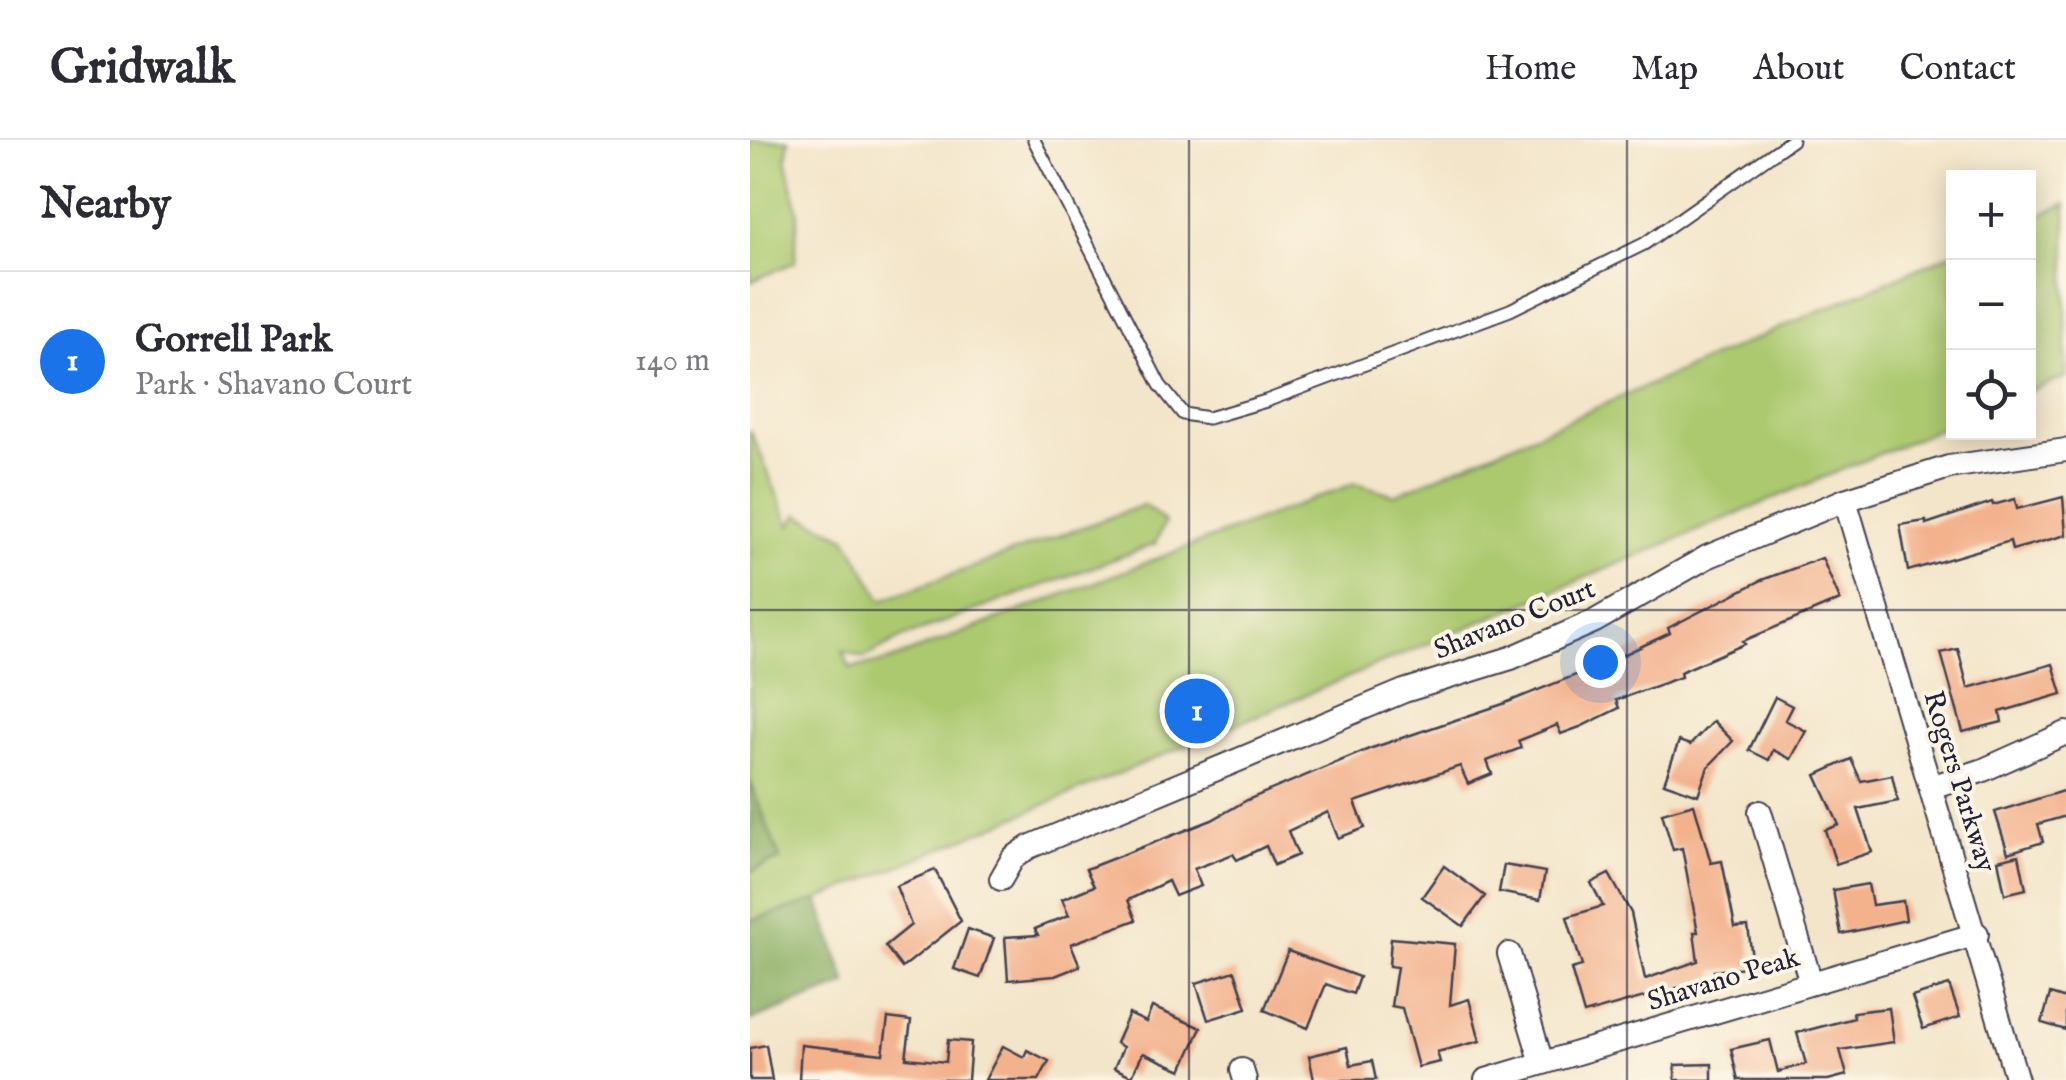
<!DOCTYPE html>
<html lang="en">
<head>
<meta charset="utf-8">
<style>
  :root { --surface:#fff; --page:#f7f7f7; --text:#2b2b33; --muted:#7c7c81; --line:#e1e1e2; --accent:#1a73e8 }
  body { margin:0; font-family:"IM FELL English",serif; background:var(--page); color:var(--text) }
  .controls { position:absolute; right:30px; top:30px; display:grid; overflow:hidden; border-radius:0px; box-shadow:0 5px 25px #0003 }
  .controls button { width:90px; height:90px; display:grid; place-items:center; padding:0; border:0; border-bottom:2px solid var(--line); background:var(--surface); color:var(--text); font:50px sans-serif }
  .you { position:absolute; left:850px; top:522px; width:35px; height:35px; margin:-25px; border:8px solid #fff; border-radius:50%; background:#1a73e8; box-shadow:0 0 0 15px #1a73e833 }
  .badge { display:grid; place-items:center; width:65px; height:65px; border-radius:50%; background:var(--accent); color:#fff; font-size:32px; font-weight:700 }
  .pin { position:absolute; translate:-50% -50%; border:5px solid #fff; box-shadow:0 2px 10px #0006 }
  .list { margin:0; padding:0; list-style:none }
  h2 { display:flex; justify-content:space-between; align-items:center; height:130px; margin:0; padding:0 40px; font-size:42px }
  h2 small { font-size:32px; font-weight:400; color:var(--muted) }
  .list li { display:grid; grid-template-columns:65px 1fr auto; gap:30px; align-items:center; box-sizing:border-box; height:180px; padding:0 40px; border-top:2px solid var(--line) }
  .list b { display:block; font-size:38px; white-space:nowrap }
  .list p { margin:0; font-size:32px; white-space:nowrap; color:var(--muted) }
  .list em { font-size:32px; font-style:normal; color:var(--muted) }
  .icon { flex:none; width:55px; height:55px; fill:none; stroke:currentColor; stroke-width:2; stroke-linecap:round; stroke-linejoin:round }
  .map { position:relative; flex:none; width:1316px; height:940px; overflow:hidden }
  header { display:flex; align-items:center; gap:60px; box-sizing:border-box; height:140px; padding:0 50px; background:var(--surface); border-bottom:2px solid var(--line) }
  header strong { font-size:48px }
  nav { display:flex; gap:55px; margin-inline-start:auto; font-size:35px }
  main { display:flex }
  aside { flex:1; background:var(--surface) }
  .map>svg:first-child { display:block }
</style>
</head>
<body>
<header>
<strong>Gridwalk</strong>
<nav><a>Home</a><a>Map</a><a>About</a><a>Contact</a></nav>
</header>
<main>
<aside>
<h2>Nearby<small></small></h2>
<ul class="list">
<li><span class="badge">1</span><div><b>Gorrell Park</b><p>Park · Shavano Court</p></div><em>140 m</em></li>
</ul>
</aside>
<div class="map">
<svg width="1316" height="940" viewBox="0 0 1316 940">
  <rect width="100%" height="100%" fill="#fcf5e5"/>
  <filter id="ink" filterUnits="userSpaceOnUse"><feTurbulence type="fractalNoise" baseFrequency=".01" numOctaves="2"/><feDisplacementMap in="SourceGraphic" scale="20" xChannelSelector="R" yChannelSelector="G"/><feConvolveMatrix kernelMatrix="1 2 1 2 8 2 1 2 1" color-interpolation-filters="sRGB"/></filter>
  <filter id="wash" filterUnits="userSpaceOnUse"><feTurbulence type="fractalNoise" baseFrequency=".0048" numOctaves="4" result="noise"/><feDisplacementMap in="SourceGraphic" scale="40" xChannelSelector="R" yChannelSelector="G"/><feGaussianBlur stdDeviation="2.25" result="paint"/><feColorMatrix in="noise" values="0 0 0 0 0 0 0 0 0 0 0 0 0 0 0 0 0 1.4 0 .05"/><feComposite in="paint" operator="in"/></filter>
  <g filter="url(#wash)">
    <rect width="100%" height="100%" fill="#f3e5c9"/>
    <g fill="#acc970" stroke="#677656" stroke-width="2.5">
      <path d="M 0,0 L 39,0 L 36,18 L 48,73 L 45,122 L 0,142 Z"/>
      <path d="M 1316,64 L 1316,237 L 1279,252 L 1279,80 Z"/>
      <path d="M 1203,113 L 1203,283 L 68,760 L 0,781 L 0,732 L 30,719 L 0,641 L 0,289 L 40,386 L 48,374 L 96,397 L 132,460 L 394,365 L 415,382 L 405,404 L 153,497 L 114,518 L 93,511 L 100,528 L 136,522 L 606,343 L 645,355 Z"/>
    </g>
    <g fill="#89ad62" stroke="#56684e" stroke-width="2.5">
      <path d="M 0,641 L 30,719 L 0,732 Z"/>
      <path d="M 68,760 L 97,844 L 0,881 L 0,781 Z"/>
    </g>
    <g id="blocks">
      <g fill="#f3b18c">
        <path d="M 1313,357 L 1316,395 L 1262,410 L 1260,401 L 1158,431 L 1150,385 L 1176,381 L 1176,384 L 1242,362 L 1243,365 L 1265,359 L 1267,369 Z"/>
        <path d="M 1072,418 L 1090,460 L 993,501 L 995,504 L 930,532 L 931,537 L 866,560 L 869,568 L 830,587 L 811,594 L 807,585 L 768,601 L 771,608 L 737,621 L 742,634 L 718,644 L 710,626 L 605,662 L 615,688 L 588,698 L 578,672 L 538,691 L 548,715 L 524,725 L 516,706 L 487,720 L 483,714 L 444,729 L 451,746 L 425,756 L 418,741 L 378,760 L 386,780 L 321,804 L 330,826 L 305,836 L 258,840 L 255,797 L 288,795 L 285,789 L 319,775 L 312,759 L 344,746 L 336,729 L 462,680 L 497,660 L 619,609 L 753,564 L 856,523 L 920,493 L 918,488 L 1012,440 Z"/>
        <path d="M 1208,509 L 1218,548 L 1303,524 L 1312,554 L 1250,572 L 1252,582 L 1213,592 L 1191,513 Z"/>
        <path d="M 1025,557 L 1042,566 L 1035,580 L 1056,591 L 1041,619 L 1023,610 L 1019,620 L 999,610 Z"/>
        <path d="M 963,581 L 983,601 L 958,627 L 948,655 L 914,643 L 929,601 L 940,605 Z"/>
        <path d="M 1101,619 L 1111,641 L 1142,635 L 1148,661 L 1108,669 L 1122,712 L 1086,724 L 1075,690 L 1089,685 L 1066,635 Z"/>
        <path d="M 1316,650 L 1316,676 L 1288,684 L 1293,702 L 1258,713 L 1245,672 Z"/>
        <path d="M 944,664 L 961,723 L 972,721 L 985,787 L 998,786 L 1003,826 L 964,831 L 966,837 L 834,874 L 821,829 L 832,826 L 817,777 L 853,766 L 841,743 L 859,734 L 881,773 L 895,839 L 948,821 L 944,792 L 948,792 L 932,708 L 923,710 L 912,673 Z"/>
        <path d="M 1269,715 L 1276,749 L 1255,754 L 1248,720 Z"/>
        <path d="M 754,725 L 795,732 L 790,760 L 749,752 Z"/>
        <path d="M 694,726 L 735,756 L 713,786 L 672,757 Z"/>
        <path d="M 185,730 L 211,781 L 152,828 L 135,806 L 161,785 L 146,746 Z"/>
        <path d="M 1118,744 L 1122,765 L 1153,761 L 1156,780 L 1091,794 L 1083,750 Z"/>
        <path d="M 218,789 L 244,798 L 230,838 L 204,829 Z"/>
        <path d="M 641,798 L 705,804 L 700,865 L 719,859 L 730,901 L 687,912 L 690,922 L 668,927 L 652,868 L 641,866 L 647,827 L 639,826 Z"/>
        <path d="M 538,811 L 609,837 L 603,854 L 576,844 L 558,888 L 514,870 Z"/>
        <path d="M 485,831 L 497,868 L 458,880 L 446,843 Z"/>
        <path d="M 1199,845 L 1210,877 L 1173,889 L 1162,857 Z"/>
        <path d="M 1300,854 L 1316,859 L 1316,890 L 1292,883 Z"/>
        <path d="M 402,867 L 451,888 L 432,930 L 393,913 L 382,936 L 364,928 L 373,907 L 366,903 L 379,874 L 396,882 Z"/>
        <path d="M 1139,868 L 1144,902 L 1090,910 L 1097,935 L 1078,940 L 988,940 L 981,909 L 1020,900 L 1028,932 L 1056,924 L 1047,893 L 1104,878 L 1103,872 Z"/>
        <path d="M 138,878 L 161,881 L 156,918 L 196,922 L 198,900 L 221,902 L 218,940 L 49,939 L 51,905 L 133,914 Z"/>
        <path d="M 16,905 L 22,940 L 0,940 L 0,908 Z"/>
        <path d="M 253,906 L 274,917 L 277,910 L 299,921 L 289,940 L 235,940 Z"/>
        <path d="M 597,907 L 601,925 L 622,921 L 626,940 L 564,940 L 559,916 Z"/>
        <path d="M 962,924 L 962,940 L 925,940 L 925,925 Z"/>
      </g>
    </g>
  </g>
  <g filter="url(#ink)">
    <use href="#blocks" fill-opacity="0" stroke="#413f50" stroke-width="2.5"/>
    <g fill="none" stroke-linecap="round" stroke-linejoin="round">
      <defs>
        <path id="lane" d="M 284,0 L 410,245 L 433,274 L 458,278 L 516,261 L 760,170 L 894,104 L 1042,0"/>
        <g id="street">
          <path d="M 1095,360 L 1267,940"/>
          <path d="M 1181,647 L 1231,631 L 1316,593"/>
          <path d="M 1010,672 L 1061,843"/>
          <path d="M 251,739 L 263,718 L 279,707 L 654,551 L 761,518 L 845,481 L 957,417 L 1095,360 L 1199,327 L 1316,310"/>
          <path d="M 759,814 L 792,923"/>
          <path d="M 492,930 L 495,940"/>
          <path d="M 736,940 L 1227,794"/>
        </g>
      </defs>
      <use href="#lane" stroke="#413f50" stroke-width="15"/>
      <use href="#street" stroke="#413f50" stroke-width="26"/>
      <use href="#lane" stroke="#fff" stroke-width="11"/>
      <use href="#street" stroke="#fff" stroke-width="22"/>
    </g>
  </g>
  <path fill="none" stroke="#22223b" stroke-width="2.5" stroke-opacity="0.55" d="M 439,0 L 439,940M 877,0 L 877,940M 0,470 L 1316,470"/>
  <g text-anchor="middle" stroke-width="8" stroke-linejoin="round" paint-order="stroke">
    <g font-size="28" fill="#22223b" stroke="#fcf5e5">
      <text transform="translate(764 478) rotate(-22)" y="10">Shavano Court</text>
      <text transform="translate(1211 641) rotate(73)" y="10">Rogers Parkway</text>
      <text transform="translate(973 838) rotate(-17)" y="10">Shavano Peak</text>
    </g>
  </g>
</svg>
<div class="controls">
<button>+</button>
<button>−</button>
<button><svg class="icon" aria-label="locate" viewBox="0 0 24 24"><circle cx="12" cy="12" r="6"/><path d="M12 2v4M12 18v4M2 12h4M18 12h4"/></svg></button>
</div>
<div class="you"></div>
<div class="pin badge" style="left:447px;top:571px">1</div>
</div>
</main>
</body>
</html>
